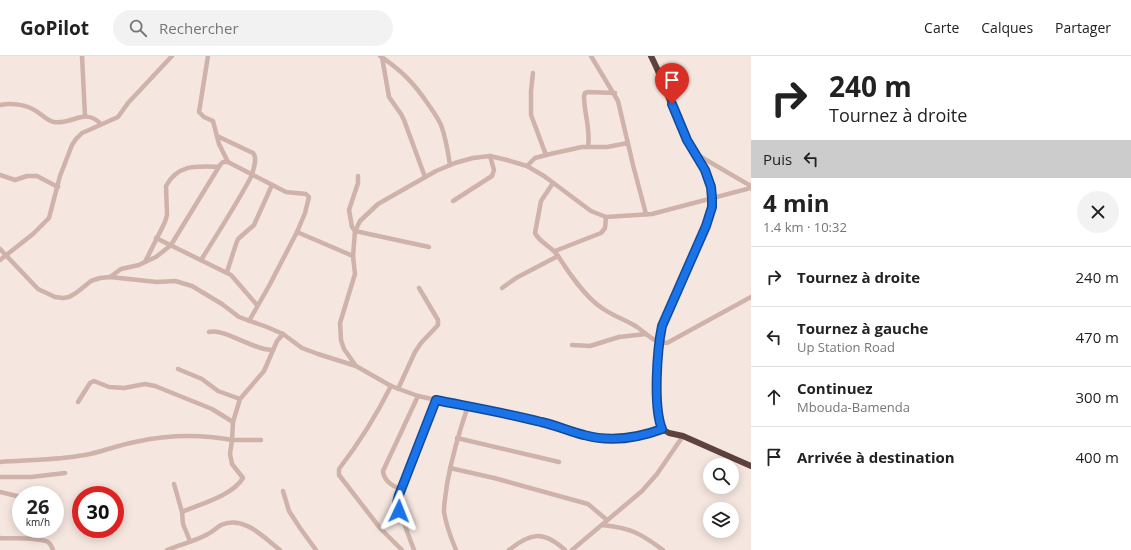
<!DOCTYPE html>
<html lang="fr">
<head>
<meta charset="utf-8">
<style>
  body { margin:0; font-family:"Open Sans",sans-serif; background:#f2f2f2; color:#222; height:100vh; display:flex; flex-direction:column; font-size:15px; white-space:nowrap }
  * { box-sizing:border-box; margin:0 }
  p { font-size:13px; color:#767676 }
  .icon { flex:none; width:22px; height:22px; fill:none; stroke:currentColor; stroke-width:2; stroke-linecap:round; stroke-linejoin:round }
  .map { position:relative; flex:1; overflow:hidden }
  .sheet { display:flex; flex-direction:column; background:#fff; width:380px }
  .sheet>* { flex:none }
  .banner { background:#fff; color:#222; overflow:hidden }
  .tools { position:absolute; left:703px; top:402px; display:grid; gap:8px }
  .tools a { display:grid; place-items:center; width:36px; height:36px; border-radius:50%; background:#fff; box-shadow:0 2px 10px #0003; font-size:20px }
  .speed { position:absolute; left:12px; top:430px; display:flex; gap:8px; font-size:20px; font-weight:700; text-align:center }
  .speed>* { display:grid; place-content:center; width:52px; height:52px; border-radius:50%; background:#fff; box-shadow:0 2px 10px #0003; line-height:1 }
  .speed small { font-size:10px; font-weight:400 }
  .speed .limit { border:6px solid #d22; background:#fff; color:#111 }
  .pin { position:absolute; display:grid; place-items:center; width:34px; height:34px; color:#fff; margin:-41px -17px; border-radius:50% 50% 50% 0; rotate:-45deg; box-shadow:0 0 4px #0007 }
  .pin .icon { rotate:45deg }
  .me { position:absolute; width:44px; margin:-22px; rotate:2deg; stroke-linejoin:round; filter:drop-shadow(0 0 3px #0008) }
  .turn { display:flex; align-items:center; gap:14px; height:84px; padding:0 12px; font-size:18px }
  .turn .icon { width:52px; height:52px; stroke-width:2.5 }
  .turn b { display:block; font-size:28px; line-height:34px }
  .then { display:flex; align-items:center; height:38px; padding:0 12px; background:#0003; gap:8px; font-size:15px }
  .round { display:grid; place-items:center; flex:none; width:42px; height:42px; border-radius:21px; background:#f2f2f2 }
  .headline { display:flex; align-items:center; justify-content:space-between; height:68px; padding:0 12px }
  h1 { font-size:24px; font-weight:700; line-height:30px }
  ul { padding:0; list-style:none }
  li { display:flex; align-items:center; gap:12px; height:60px; padding:0 12px; border-top:1px solid #e0e0e0 }
  li div { flex:1 }
  li b { display:block; font-size:15px }
  li em { font-style:normal }
  header { display:flex; align-items:center; gap:24px; box-sizing:border-box; height:56px; padding:0 20px; background:#fff; border-bottom:1px solid #e0e0e0 }
  header strong { font-size:19px }
  nav { display:flex; gap:22px; margin-inline-start:auto; font-size:14px }
  .search { width:280px; height:36px; background:#f2f2f2; display:flex; align-items:center; gap:10px; box-sizing:border-box; padding:0 14px; border-radius:22px; color:#767676; font-size:15px }
  main { display:flex; flex:1; min-height:0 }
  .map>svg:first-child { display:block }
</style>
</head>
<body>
<header>
<strong>GoPilot</strong>
<div class="search"><svg class="icon" aria-label="search" viewBox="0 0 24 24"><circle cx="10" cy="10" r="6"/><path d="M15 15l6 6"/></svg>Rechercher</div>
<nav><a>Carte</a><a>Calques</a><a>Partager</a></nav>
</header>
<main>
<div class="map">
<svg width="751" height="494" viewBox="0 0 751 494">
  <rect width="100%" height="100%" fill="#f5e6df"/>
  <g fill="none" stroke-linecap="round" stroke-linejoin="round">
    <!-- minor -->
    <g stroke="#cfb2a9" stroke-width="4.5">
      <path d="M82,0L85,60"/>
      <path d="M208,0L199,56L204,61L213,65L219,88L228,106"/>
      <path d="M380,0C402,15 413,26 428,48C433,55 438,62 441,69C446,82 448,96 450,109"/>
      <path d="M591,0L618,45L633,109L646,158"/>
      <path d="M382,1L389,41L401,58L404,64L425,121"/>
      <path d="M533,17L531,35V59L546,99"/>
      <path d="M0,49C11,47 26,48 36,55C42,58 47,65 54,66C73,69 84,51 101,68"/>
      <path d="M588,91C591,73 584,58 584,40L585,37L588,36L615,37"/>
      <path d="M696,98L751,130"/>
      <path d="M527,110L535,102L550,98L582,91H607L628,87"/>
      <path d="M0,119L15,124L27,120H37L58,131"/>
      <path d="M358,120V127L349,154L352,171L355,175L429,191"/>
      <path d="M553,127L541,145L535,177C539,186 552,191 558,200"/>
      <path d="M453,145L492,120L494,114L490,100"/>
      <path d="M297,176L353,200"/>
      <path d="M156,182L231,219L257,249"/>
      <path d="M0,193L38,233L55,241L63,242L69,241L76,237L91,225L100,222L110,221L157,226L175,225L192,230L222,248L239,261L267,271L283,278L302,292L318,298L356,310L391,330L418,340L541,366L585,379L607,383L626,381L645,378L662,373"/>
      <path d="M555,195L601,177L605,172L606,161"/>
      <path d="M0,204L33,178L49,162L60,120L72,89L76,83L82,77L89,74L118,61L128,47L172,0"/>
      <path d="M201,204C218,177 236,149 251,121C253,115 258,102 253,97L217,80"/>
      <path d="M145,206L165,166L167,159L166,130C178,108 197,110 218,111"/>
      <path d="M227,216L236,188L238,183L254,169L272,129"/>
      <path d="M110,221L121,213L139,209L145,206L156,201L171,189L220,109L223,106H228L286,136L306,138L309,141L305,157L297,176L269,230L249,265"/>
      <path d="M502,232L516,222L558,200C569,217 585,241 602,252C613,260 626,264 637,271C647,278 654,287 667,287L751,241"/>
      <path d="M209,276C225,272 252,294 273,294"/>
      <path d="M572,289L590,290L619,281L646,278"/>
      <path d="M356,310L344,293L341,284L340,267L355,218L353,200L355,175L360,165L378,148L436,115L455,107L473,102L490,100L507,104L527,110L544,120L591,155L606,161L652,158L751,132"/>
      <path d="M178,313L202,323L218,335L240,343"/>
      <path d="M391,330C376,360 359,387 339,413V419L380,472L402,494"/>
      <path d="M398,333L415,296L421,287L438,269V264L419,232"/>
      <path d="M78,346L90,327L94,325L109,331L124,332L145,328L155,330L212,353L233,366"/>
      <path d="M457,382L559,406"/>
      <path d="M0,406C28,404 57,404 85,399C102,396 118,389 135,386C167,379 199,378 232,384L233,366L240,343L264,315L277,285L283,278"/>
      <path d="M450,412L494,422L588,448L607,464"/>
      <path d="M0,421H31L65,417"/>
      <path d="M174,428L182,456"/>
      <path d="M401,433C392,430 384,425 383,415L418,340"/>
      <path d="M283,435L289,455L300,472L316,494"/>
      <path d="M0,436L21,441"/>
      <path d="M602,469C631,472 640,477 663,494"/>
      <path d="M0,482C12,483 38,481 48,486C51,488 52,491 53,494"/>
      <path d="M190,485L183,468L182,456C200,448 232,440 243,422L232,408L230,398L232,384H261"/>
      <path d="M167,494C181,488 196,485 208,478C213,476 216,472 221,469C244,459 263,481 280,494"/>
      <path d="M414,494L398,451L397,447L401,433L436,344"/>
      <path d="M456,494C451,482 446,469 444,456C444,446 446,437 447,428C452,401 459,376 468,350"/>
      <path d="M509,494C530,477 543,474 565,494"/>
      <path d="M572,494L642,435L657,418L683,380"/>
    </g>
    <!-- highway -->
    <path stroke="#5d423f" stroke-width="6" d="M651,0C663,23 670,47 680,71C691,94 712,115 712,142C713,161 699,185 691,203C682,225 672,248 663,270C655,301 657,333 659,365L662,373L669,377L683,380L751,410"/>
  </g>
  <g fill="none" stroke-linecap="round" stroke-linejoin="round">
    <!-- route casing -->
    <g stroke="#114b97" stroke-width="10">
      <path id="route" d="M399,455L397,447L399,439L436,344C471,351 506,357 541,366C556,369 570,376 584,379C610,386 638,382 662,373C653,351 657,294 662,270L706,170L712,151V142L711,131L705,114L687,84L672,48"/>
    </g>
    <!-- route -->
    <use href="#route" stroke="#1a73e8" stroke-width="7"/>
  </g>
</svg>
<div class="tools">
<a><svg class="icon" aria-label="search" viewBox="0 0 24 24"><circle cx="10" cy="10" r="6"/><path d="M15 15l6 6"/></svg></a>
<a><svg class="icon" aria-label="layers" viewBox="0 0 24 24"><path d="M12 4l9 5-9 5-9-5zM3 14l9 5 9-5"/></svg></a>
</div>
<div class="speed"><div>26<small>km/h</small></div><div class="limit">30</div></div>
<div class="pin" style="left:672px;top:48px;background:#d93025"><svg class="icon" aria-label="arrive" viewBox="0 0 24 24"><path d="M6 21V4h12l-3 4 3 4H6"/></svg></div>
<svg class="me" style="left:399px;top:455px" viewBox="-20 -20 40 40"><path d="M0-17L14 15 0 8-14 15z" fill="#1a73e8" stroke="#fff" stroke-width="4"/></svg>
</div>
<section class="sheet">
<div class="banner">
<div class="turn"><svg class="icon" aria-label="right" viewBox="0 0 24 24"><path d="M7 20v-9h11M14 6l5 5-5 5"/></svg><div><b>240 m</b>Tournez à droite</div></div>
<div class="then">Puis<svg class="icon" aria-label="left" viewBox="0 0 24 24"><path d="M17 20v-9H6M10 6l-5 5 5 5"/></svg></div>
</div>
<div class="headline"><div><h1>4 min</h1><p>1.4 km · 10:32</p></div><a class="round"><svg class="icon" aria-label="close" viewBox="0 0 24 24"><path d="M6 6l12 12M18 6L6 18"/></svg></a></div>
<ul>
<li><svg class="icon" aria-label="right" viewBox="0 0 24 24"><path d="M7 20v-9h11M14 6l5 5-5 5"/></svg><div><b>Tournez à droite</b></div><em>240 m</em></li>
<li><svg class="icon" aria-label="left" viewBox="0 0 24 24"><path d="M17 20v-9H6M10 6l-5 5 5 5"/></svg><div><b>Tournez à gauche</b><p>Up Station Road</p></div><em>470 m</em></li>
<li><svg class="icon" aria-label="ahead" viewBox="0 0 24 24"><path d="M12 20V5M6 11l6-6 6 6"/></svg><div><b>Continuez</b><p>Mbouda-Bamenda</p></div><em>300 m</em></li>
<li><svg class="icon" aria-label="arrive" viewBox="0 0 24 24"><path d="M6 21V4h12l-3 4 3 4H6"/></svg><div><b>Arrivée à destination</b></div><em>400 m</em></li>
</ul>
</section>
</main>
</body>
</html>
